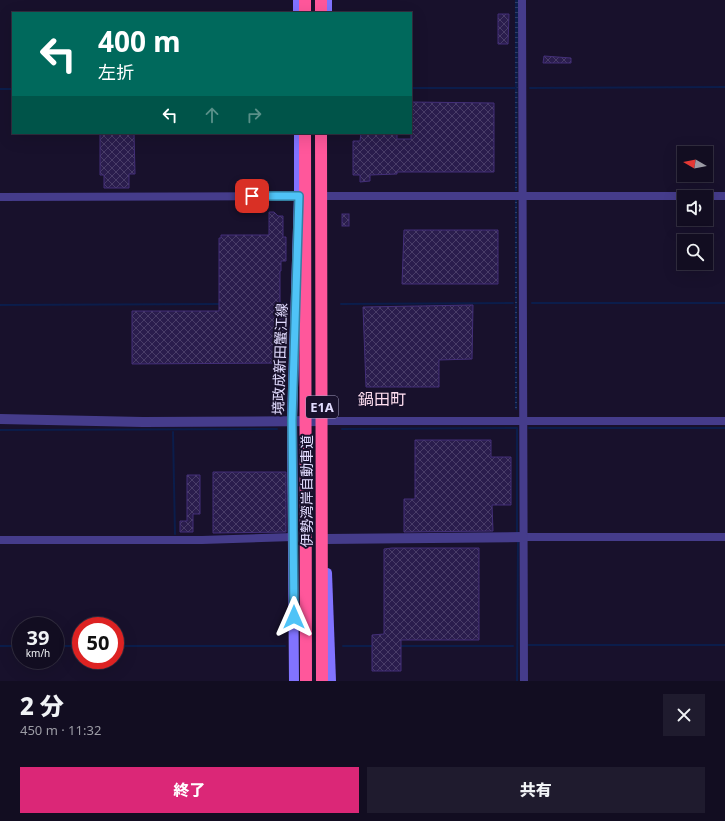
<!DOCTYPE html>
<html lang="ja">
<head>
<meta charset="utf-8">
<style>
  body { margin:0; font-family:"Noto Sans","Noto Sans JP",sans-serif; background:#1f1b2e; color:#f1f3f6; height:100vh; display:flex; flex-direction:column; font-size:15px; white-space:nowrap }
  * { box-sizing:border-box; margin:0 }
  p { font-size:13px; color:#9c9ca5 }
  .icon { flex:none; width:22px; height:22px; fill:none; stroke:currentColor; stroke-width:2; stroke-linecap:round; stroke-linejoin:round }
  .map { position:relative; height:681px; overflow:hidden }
  .details { display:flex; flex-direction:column; background:#120d21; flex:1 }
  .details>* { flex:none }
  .hud { position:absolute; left:12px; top:12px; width:400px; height:122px; border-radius:0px; box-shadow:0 4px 16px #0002,0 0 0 1px #312d3f; background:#00695c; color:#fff; overflow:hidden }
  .needle { width:26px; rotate:279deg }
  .tools { position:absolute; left:677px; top:146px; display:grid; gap:8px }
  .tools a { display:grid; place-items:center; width:36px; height:36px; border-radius:0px; background:#120d21; box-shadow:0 4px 16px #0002,0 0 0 1px #312d3f; font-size:20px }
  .speed { position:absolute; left:12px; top:617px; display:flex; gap:8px; font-size:20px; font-weight:700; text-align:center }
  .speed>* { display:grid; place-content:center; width:52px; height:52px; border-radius:50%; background:#120d21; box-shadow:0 4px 16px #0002,0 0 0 1px #312d3f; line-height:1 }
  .speed small { font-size:10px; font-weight:400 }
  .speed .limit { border:6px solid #d22; background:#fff; color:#111 }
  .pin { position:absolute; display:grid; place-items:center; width:34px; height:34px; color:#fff; margin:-17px; border-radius:8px; box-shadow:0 2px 6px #0006 }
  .me { position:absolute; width:44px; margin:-22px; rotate:0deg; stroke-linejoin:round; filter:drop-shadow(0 0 3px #0008) }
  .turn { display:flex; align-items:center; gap:14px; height:84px; padding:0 20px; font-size:18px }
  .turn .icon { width:52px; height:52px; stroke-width:2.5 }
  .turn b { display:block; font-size:28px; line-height:34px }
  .lanes { display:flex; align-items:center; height:38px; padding:0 20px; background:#0003; justify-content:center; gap:20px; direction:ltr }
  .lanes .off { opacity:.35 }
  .round { display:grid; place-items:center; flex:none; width:42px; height:42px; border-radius:0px; background:#1f1b2e }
  .overview { display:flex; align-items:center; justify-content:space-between; height:68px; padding:0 20px }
  h1 { font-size:24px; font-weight:800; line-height:30px }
  .primary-button { display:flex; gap:8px; margin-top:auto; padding:8px 20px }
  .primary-button a { flex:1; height:46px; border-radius:0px; background:#db2777; color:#fff; font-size:16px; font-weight:800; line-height:46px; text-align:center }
  .primary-button a+a { background:#1f1b2e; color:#f1f3f6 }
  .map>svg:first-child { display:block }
</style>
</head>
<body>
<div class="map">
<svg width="725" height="681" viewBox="0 0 725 681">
  <defs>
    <pattern id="water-rules" width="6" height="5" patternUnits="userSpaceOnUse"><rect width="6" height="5" fill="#0b1d4b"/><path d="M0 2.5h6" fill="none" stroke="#2e3d66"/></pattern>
    <pattern id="building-cross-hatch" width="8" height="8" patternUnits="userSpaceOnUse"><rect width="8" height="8" fill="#2a1d4d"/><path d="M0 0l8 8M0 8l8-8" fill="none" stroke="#493d68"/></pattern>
  </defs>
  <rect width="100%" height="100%" fill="#18112c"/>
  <!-- water -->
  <g fill="url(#water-rules)">
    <path d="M515,0H518L517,191H515Z"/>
    <path d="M515,200H517V410L515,409Z"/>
  </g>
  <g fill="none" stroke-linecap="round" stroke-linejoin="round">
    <!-- stream -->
    <g stroke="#0b1d4b" stroke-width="2">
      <path d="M411,88H516"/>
      <path d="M530,88L725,87"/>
      <path d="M0,89H13"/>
      <path d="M279,303H285"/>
      <path d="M532,303H725"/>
      <path d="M341,304L513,303"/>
      <path d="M0,305L221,304"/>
      <path d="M529,428H725"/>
      <path d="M342,429L517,428V533"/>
      <path d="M0,430L277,429"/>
      <path d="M173,432L175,534"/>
      <path d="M528,645H725"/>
      <path d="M0,646H21"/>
      <path d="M55,646H81"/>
      <path d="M115,646H285"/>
      <path d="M343,646H374"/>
      <path d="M400,646H513"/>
      <path d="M517,681L518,542"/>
    </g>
  </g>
  <!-- building -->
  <g fill="url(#building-cross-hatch)" stroke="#432f79">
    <path d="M498,14H509L508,44H498Z"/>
    <path d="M544,56L571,58V63H543Z"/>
    <path d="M411,102L494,103V172H397V174L370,175V181L360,182V175H353V141H360L361,133H397V139H411Z"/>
    <path d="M100,133H134L135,174H129V188H104V175H100Z"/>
    <path d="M269,212H274L278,216H283V237H286V261H281V271H280V311H284V363L132,364V311H219V238H221V235H269Z"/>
    <rect x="342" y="214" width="7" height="12"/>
    <path d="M404,230H498V284H402Z"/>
    <path d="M473,305L472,359L439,360V387H366L363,307Z"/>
    <path d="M415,440H491V457H511V505H492L493,531L404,532V499H415Z"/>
    <path d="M213,472H286V532L213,533Z"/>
    <path d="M187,475H200V514H193V532H180V521H187Z"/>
    <path d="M392,548H479V640H401V671H372V635L384,634V549Z"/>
  </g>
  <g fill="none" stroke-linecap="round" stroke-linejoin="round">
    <!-- minor -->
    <g stroke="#453c8b" stroke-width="8">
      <path d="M522,0L524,681"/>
      <path d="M324,196H725"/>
      <path d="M0,197L299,196"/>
      <path d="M325,421H725"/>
      <path d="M523,537H725"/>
      <path d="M0,540H202L293,537"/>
    </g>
    <!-- tertiary -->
    <g stroke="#453c8b" stroke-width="10">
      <path d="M0,419L143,422L325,421"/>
      <path d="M326,539L523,537"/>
    </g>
    <!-- secondary -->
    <g stroke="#8173ff" stroke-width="10">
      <path d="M298,0V13"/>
      <path d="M327,13V0"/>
      <path d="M327,573L331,681"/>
      <path d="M294,681L292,420L299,196V133"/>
    </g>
    <!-- motorway -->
    <g stroke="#ff579b" stroke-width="12">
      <path d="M321,0V13"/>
      <path d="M305,13V0"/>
    </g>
    <!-- motorway-bridge -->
    <g stroke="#ff579b" stroke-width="12">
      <path d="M305,133L306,681"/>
      <path d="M321,133L322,681"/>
    </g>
  </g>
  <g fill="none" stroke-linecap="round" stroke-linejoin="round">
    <!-- route casing -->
    <g stroke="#337fa1" stroke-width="10">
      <path id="route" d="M252,196H299L292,420L294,617"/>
    </g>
    <!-- route -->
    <use href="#route" stroke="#4fc3f7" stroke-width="7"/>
  </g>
  <g text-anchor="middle" stroke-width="4" stroke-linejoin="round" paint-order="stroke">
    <!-- shield labels -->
    <rect fill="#18112c" stroke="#a59fc0" stroke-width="1" x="306" y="396" width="32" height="22" rx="3"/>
    <g font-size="13" font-weight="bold" fill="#e2dcff">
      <text x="322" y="412">E1A</text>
    </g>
    <!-- street labels -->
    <g font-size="14" fill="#e2dcff" stroke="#18112c">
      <text transform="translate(280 359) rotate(-88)" y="5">境政成新田蟹江線</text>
      <text transform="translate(307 491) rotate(-90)" y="5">伊勢湾岸自動車道</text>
    </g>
    <!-- quarter labels -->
    <g font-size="16" fill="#ffdef0" stroke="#18112c">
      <text x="382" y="405">鍋田町</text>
    </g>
  </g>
</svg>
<div class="tools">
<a><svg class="needle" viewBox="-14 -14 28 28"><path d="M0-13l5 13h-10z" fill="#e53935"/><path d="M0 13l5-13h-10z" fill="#9c9ca5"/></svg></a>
<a><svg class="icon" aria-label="sound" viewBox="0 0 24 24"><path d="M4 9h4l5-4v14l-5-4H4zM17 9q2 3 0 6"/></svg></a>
<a><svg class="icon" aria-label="search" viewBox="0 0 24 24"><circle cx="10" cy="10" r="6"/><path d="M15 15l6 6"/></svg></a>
</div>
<div class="speed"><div>39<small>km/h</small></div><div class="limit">50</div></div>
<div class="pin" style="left:252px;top:196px;background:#d93025"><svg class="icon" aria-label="arrive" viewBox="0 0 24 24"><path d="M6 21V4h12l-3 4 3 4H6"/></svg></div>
<svg class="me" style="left:294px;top:617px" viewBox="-20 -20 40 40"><path d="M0-17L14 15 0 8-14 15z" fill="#4fc3f7" stroke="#fff" stroke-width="4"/></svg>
<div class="hud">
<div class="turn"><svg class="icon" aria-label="left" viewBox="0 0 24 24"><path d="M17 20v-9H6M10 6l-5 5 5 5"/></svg><div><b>400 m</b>左折</div></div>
<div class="lanes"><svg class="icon" aria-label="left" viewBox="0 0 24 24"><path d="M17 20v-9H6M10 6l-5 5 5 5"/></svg><svg class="icon off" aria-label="ahead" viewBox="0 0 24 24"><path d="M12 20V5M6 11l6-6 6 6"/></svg><svg class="icon off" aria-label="right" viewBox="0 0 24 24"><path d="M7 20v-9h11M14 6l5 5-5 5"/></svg></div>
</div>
</div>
<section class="details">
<div class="overview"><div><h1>2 分</h1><p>450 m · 11:32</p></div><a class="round"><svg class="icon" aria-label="close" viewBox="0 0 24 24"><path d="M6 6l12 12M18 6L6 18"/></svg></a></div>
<div class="primary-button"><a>終了</a><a>共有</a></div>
</section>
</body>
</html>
